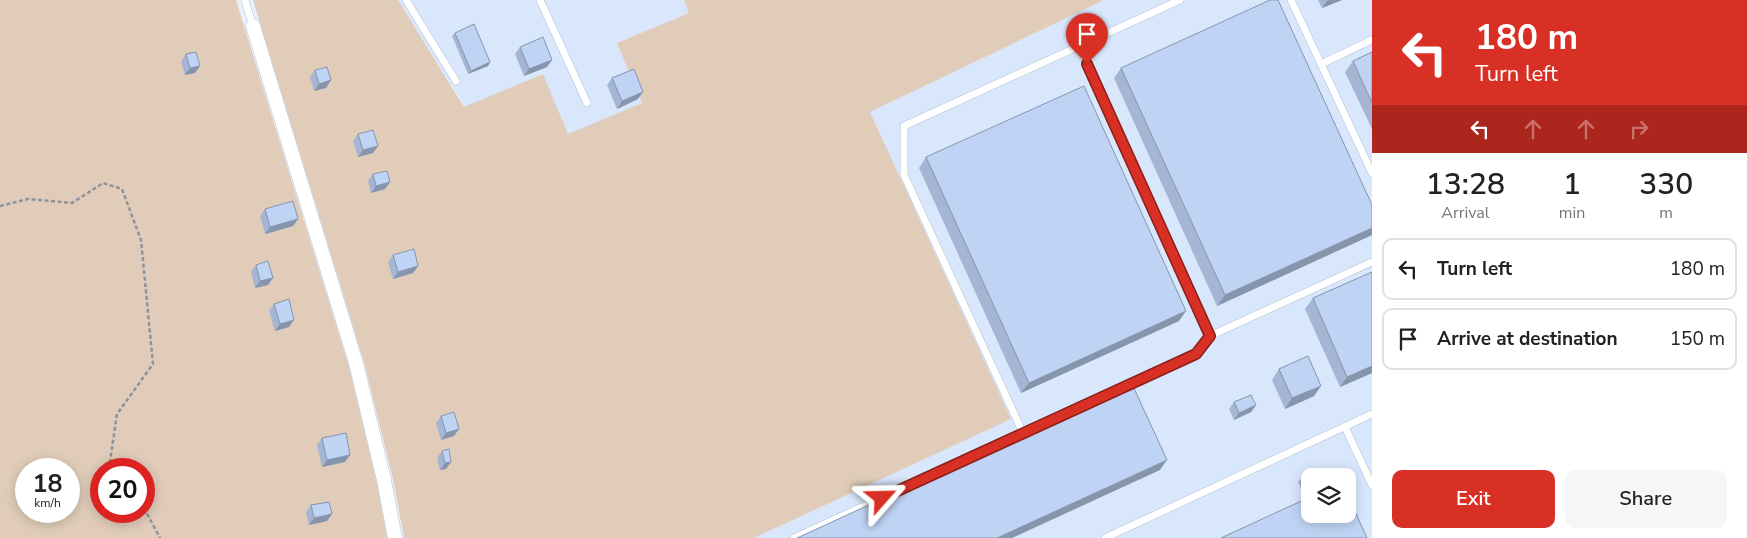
<!DOCTYPE html>
<html lang="en">
<head>
<meta charset="utf-8">
<style>
  body { margin:0; font-family:"Nunito Sans",sans-serif; background:#f6f6f6; color:#222; height:100vh; display:flex; flex-direction:column; font-size:19px; white-space:nowrap }
  * { box-sizing:border-box; margin:0 }
  p { font-size:16px; color:#767676 }
  .icon { flex:none; width:28px; height:28px; fill:none; stroke:currentColor; stroke-width:2; stroke-linecap:round; stroke-linejoin:round }
  .map { position:relative; flex:1; overflow:hidden }
  .drawer { display:flex; flex-direction:column; background:#fff; width:375px }
  .drawer>* { flex:none }
  .top-card { background:#d93025; color:#fff; overflow:hidden }
  .controls { position:absolute; left:1301px; top:468px; display:grid; gap:10px }
  .controls a { display:grid; place-items:center; width:55px; height:55px; border-radius:10px; background:#fff; box-shadow:0 2px 12px #0003; font-size:25px }
  .speed { position:absolute; left:15px; top:458px; display:flex; gap:10px; font-size:25px; font-weight:700; text-align:center }
  .speed>* { display:grid; place-content:center; width:65px; height:65px; border-radius:50%; background:#fff; box-shadow:0 2px 12px #0003; line-height:1 }
  .speed small { font-size:12px; font-weight:400 }
  .speed .limit { border:8px solid #d22; background:#fff; color:#111 }
  .pin { position:absolute; display:grid; place-items:center; width:42px; height:42px; color:#fff; margin:-51px -21px; border-radius:50% 50% 50% 0; rotate:-45deg; box-shadow:0 0 5px #0007 }
  .pin .icon { rotate:45deg }
  .me { position:absolute; width:55px; margin:-28px; rotate:65deg; stroke-linejoin:round; filter:drop-shadow(0 0 4px #0008) }
  .turn { display:flex; align-items:center; gap:18px; height:105px; padding:0 20px; font-size:22px }
  .turn .icon { width:65px; height:65px; stroke-width:2.5 }
  .turn b { display:block; font-size:35px; line-height:42px }
  .lanes { display:flex; align-items:center; height:48px; padding:0 20px; background:#0003; justify-content:center; gap:25px; direction:ltr }
  .lanes .off { opacity:.35 }
  .eta { display:flex; justify-content:space-evenly; align-items:center; height:85px; text-align:center }
  .eta b { font-size:30px; font-weight:600; line-height:35px }
  .action { display:flex; gap:10px; margin-top:auto; padding:10px 20px }
  .action a { flex:1; height:58px; border-radius:10px; background:#d93025; color:#fff; font-size:20px; font-weight:600; line-height:58px; text-align:center }
  .action a+a { background:#f6f6f6; color:#222 }
  ul { padding:0; list-style:none }
  li { display:flex; align-items:center; gap:15px; height:62px; margin:0 10px 8px; padding:0 10px; border:2px solid #e0e0e0; border-radius:10px }
  li div { flex:1 }
  li b { display:block; font-size:19px }
  li em { font-style:normal }
  main { display:flex; flex:1; min-height:0 }
  .map>svg:first-child { display:block }
</style>
</head>
<body>
<main>
<div class="map">
<svg width="1372" height="538" viewBox="0 0 1372 538">
  <rect width="100%" height="100%" fill="#e8f0fc"/>
  <!-- built -->
  <g fill="#d9e7fd" fill-rule="evenodd">
    <path d="M398,0H684L689,13L617,43L642,103L568,135L543,74L465,107Z"/>
    <path d="M1104,0H1372V538H754L1010,419L870,112ZM1310,476H1348V514H1310Z"/>
  </g>
  <!-- green -->
  <g fill="#e0ccb9" fill-rule="evenodd">
    <path d="M0,0H236L349,367L377,484L387,538H0ZM26,469H69V511H26ZM101,469H144V511H101Z"/>
    <path d="M253,0H398L464,107L543,74L568,134L642,103L617,43L689,13L684,0H1104L870,112L1011,419L754,538H404L393,479L364,362Z"/>
  </g>
  <g fill="none" stroke-linecap="round" stroke-linejoin="round">
    <!-- lane casing -->
    <g stroke="#b2bfd3" stroke-width="8">
      <g id="lane">
        <path d="M245,0L251,20"/>
        <path d="M406,0L456,81"/>
        <path d="M540,0L587,103"/>
        <path d="M1180,0L904,126V175L1023,433L1196,354L1210,336L1372,262"/>
        <path d="M1291,0L1321,64"/>
        <path d="M1372,40L1321,64L1372,173"/>
        <path d="M1079,46L1210,336"/>
        <path d="M1345,427L1372,485"/>
        <path d="M794,538L1023,433"/>
        <path d="M1105,538L1372,414"/>
      </g>
    </g>
    <!-- street casing -->
    <g stroke="#b2bfd3" stroke-width="15">
      <path id="street" d="M253,26L356,363L384,480L395,538"/>
    </g>
    <!-- path -->
    <g stroke="#8d939d" stroke-width="2.5" stroke-dasharray="4 2.5" stroke-linecap="butt">
      <path d="M0,206L28,199L72,203L103,183L122,189L141,240L153,364L117,414L110,461L116,469"/>
      <path d="M144,508L160,538"/>
    </g>
    <!-- lane -->
    <use href="#lane" stroke="#fff" stroke-width="7"/>
    <!-- street -->
    <use href="#street" stroke="#fff" stroke-width="14"/>
  </g>
  <!-- wall -->
  <g fill="#a4b6d3">
    <path d="M1318,0H1342L1322,8Z"/>
    <path d="M455,33L490,62L488,66L468,74L452,36Z"/>
    <path d="M520,47L547,67L524,76L515,54Z"/>
    <path d="M1372,52V129L1345,72L1353,61Z"/>
    <path d="M186,54L200,66L195,73L185,75L181,62Z"/>
    <path d="M1121,68L1372,205V235L1217,306L1114,78Z"/>
    <path d="M315,70L331,80L326,88L314,91L310,77Z"/>
    <path d="M612,78L638,99L617,109L607,85Z"/>
    <path d="M358,134L373,153L358,157L353,141Z"/>
    <path d="M926,157L1179,321L1021,393L919,168Z"/>
    <path d="M373,174L390,182L385,189L371,193L368,181Z"/>
    <path d="M265,209L298,219L293,226L265,234L260,216Z"/>
    <path d="M393,255L418,266L413,273L393,279L388,262Z"/>
    <path d="M256,265L268,285L255,288L251,272Z"/>
    <path d="M1372,272V373L1340,387L1305,309L1313,298Z"/>
    <path d="M274,304L289,327L275,331L269,311Z"/>
    <path d="M1279,369L1314,396L1285,409L1272,380Z"/>
    <path d="M1234,402L1256,405L1251,412L1234,420L1229,409Z"/>
    <path d="M441,416L454,436L441,440L436,423Z"/>
    <path d="M322,438L345,462L322,467L317,445Z"/>
    <path d="M442,451L446,469L440,470L437,458Z"/>
    <path d="M1301,479L1310,486L1302,490L1298,482Z"/>
    <path d="M311,505L332,514L327,521L309,525L306,512Z"/>
  </g>
  <!-- shaded-wall -->
  <g fill="#8694ac">
    <path d="M1329,0H1342L1322,8L1327,1Z"/>
    <path d="M552,60L547,67L524,76L529,69Z"/>
    <path d="M490,62L488,66L468,74L471,71Z"/>
    <path d="M200,66L195,73L185,75L190,68Z"/>
    <path d="M331,80L326,88L314,91L319,84Z"/>
    <path d="M643,92L638,99L617,109L622,101Z"/>
    <path d="M378,146L373,153L358,157L363,150Z"/>
    <path d="M390,182L385,189L371,193L376,186Z"/>
    <path d="M298,219L293,226L265,234L270,227Z"/>
    <path d="M1372,228V235L1217,306L1225,295Z"/>
    <path d="M418,266L413,273L393,279L398,272Z"/>
    <path d="M273,278L268,285L255,288L260,281Z"/>
    <path d="M1186,311L1179,321L1021,393L1029,383Z"/>
    <path d="M294,320L289,327L275,331L280,324Z"/>
    <path d="M1372,366V373L1340,387L1347,377Z"/>
    <path d="M1321,386L1314,396L1285,409L1292,398Z"/>
    <path d="M1256,405L1251,412L1234,420L1239,413Z"/>
    <path d="M459,429L454,436L441,440L446,433Z"/>
    <path d="M350,455L345,462L322,467L327,460Z"/>
    <path d="M1167,460L1160,470L1012,538H997Z"/>
    <path d="M451,462L446,469L440,470L445,463Z"/>
    <path d="M1310,484V486L1302,490L1305,486Z"/>
    <path d="M332,514L327,521L309,525L314,518Z"/>
  </g>
  <!-- building -->
  <g fill="#bfd4f5" stroke="#8694ac">
    <path d="M1270,0H1278L1372,205V228L1225,295L1121,68Z"/>
    <path d="M474,24L490,62L471,71L455,33Z"/>
    <path d="M543,37L552,60L529,69L520,47Z"/>
    <path d="M196,52L200,66L190,68L186,54Z"/>
    <path d="M1372,52V103L1353,61Z"/>
    <path d="M327,67L331,80L319,84L315,70Z"/>
    <path d="M634,69L643,92L622,101L612,78Z"/>
    <path d="M1084,86L1186,311L1029,383L926,157Z"/>
    <path d="M373,130L378,146L363,150L358,134Z"/>
    <path d="M387,171L390,182L376,186L373,174Z"/>
    <path d="M293,201L298,219L270,227L265,209Z"/>
    <path d="M414,249L418,266L398,272L393,255Z"/>
    <path d="M268,261L273,278L260,281L256,265Z"/>
    <path d="M1372,272V366L1347,377L1313,298Z"/>
    <path d="M289,299L294,320L280,324L274,304Z"/>
    <path d="M1308,356L1321,386L1292,398L1279,369Z"/>
    <path d="M1132,384L1167,460L997,538H797Z"/>
    <path d="M1251,395L1256,405L1239,413L1234,402Z"/>
    <path d="M454,412L459,429L446,433L441,416Z"/>
    <path d="M346,433L350,455L327,460L322,438Z"/>
    <path d="M449,449L451,462L445,463L442,451Z"/>
    <path d="M1313,473L1314,476H1310V484L1305,486L1301,479Z"/>
    <path d="M1348,496L1367,538H1221L1310,497V514H1348Z"/>
    <path d="M329,502L332,514L314,518L311,505Z"/>
  </g>
  <g fill="none" stroke-linecap="round" stroke-linejoin="round">
    <!-- route casing -->
    <g stroke="#8d1f18" stroke-width="12">
      <path id="route" d="M882,498L1196,354L1210,336L1087,64"/>
    </g>
    <!-- route -->
    <use href="#route" stroke="#d93025" stroke-width="9"/>
  </g>
</svg>
<div class="controls">
<a><svg class="icon" aria-label="layers" viewBox="0 0 24 24"><path d="M12 4l9 5-9 5-9-5zM3 14l9 5 9-5"/></svg></a>
</div>
<div class="speed"><div>18<small>km/h</small></div><div class="limit">20</div></div>
<div class="pin" style="left:1087px;top:64px;background:#d93025"><svg class="icon" aria-label="arrive" viewBox="0 0 24 24"><path d="M6 21V4h12l-3 4 3 4H6"/></svg></div>
<svg class="me" style="left:882px;top:498px" viewBox="-20 -20 40 40"><path d="M0-17L14 15 0 8-14 15z" fill="#d93025" stroke="#fff" stroke-width="4"/></svg>
</div>
<section class="drawer">
<div class="top-card">
<div class="turn"><svg class="icon" aria-label="left" viewBox="0 0 24 24"><path d="M17 20v-9H6M10 6l-5 5 5 5"/></svg><div><b>180 m</b>Turn left</div></div>
<div class="lanes"><svg class="icon" aria-label="left" viewBox="0 0 24 24"><path d="M17 20v-9H6M10 6l-5 5 5 5"/></svg><svg class="icon off" aria-label="ahead" viewBox="0 0 24 24"><path d="M12 20V5M6 11l6-6 6 6"/></svg><svg class="icon off" aria-label="ahead" viewBox="0 0 24 24"><path d="M12 20V5M6 11l6-6 6 6"/></svg><svg class="icon off" aria-label="right" viewBox="0 0 24 24"><path d="M7 20v-9h11M14 6l5 5-5 5"/></svg></div>
</div>
<div class="eta">
<div><b>13:28</b><p>Arrival</p></div>
<div><b>1</b><p>min</p></div>
<div><b>330</b><p>m</p></div>
</div>
<ul>
<li><svg class="icon" aria-label="left" viewBox="0 0 24 24"><path d="M17 20v-9H6M10 6l-5 5 5 5"/></svg><div><b>Turn left</b></div><em>180 m</em></li>
<li><svg class="icon" aria-label="arrive" viewBox="0 0 24 24"><path d="M6 21V4h12l-3 4 3 4H6"/></svg><div><b>Arrive at destination</b></div><em>150 m</em></li>
</ul>
<div class="action"><a>Exit</a><a>Share</a></div>
</section>
</main>
</body>
</html>
